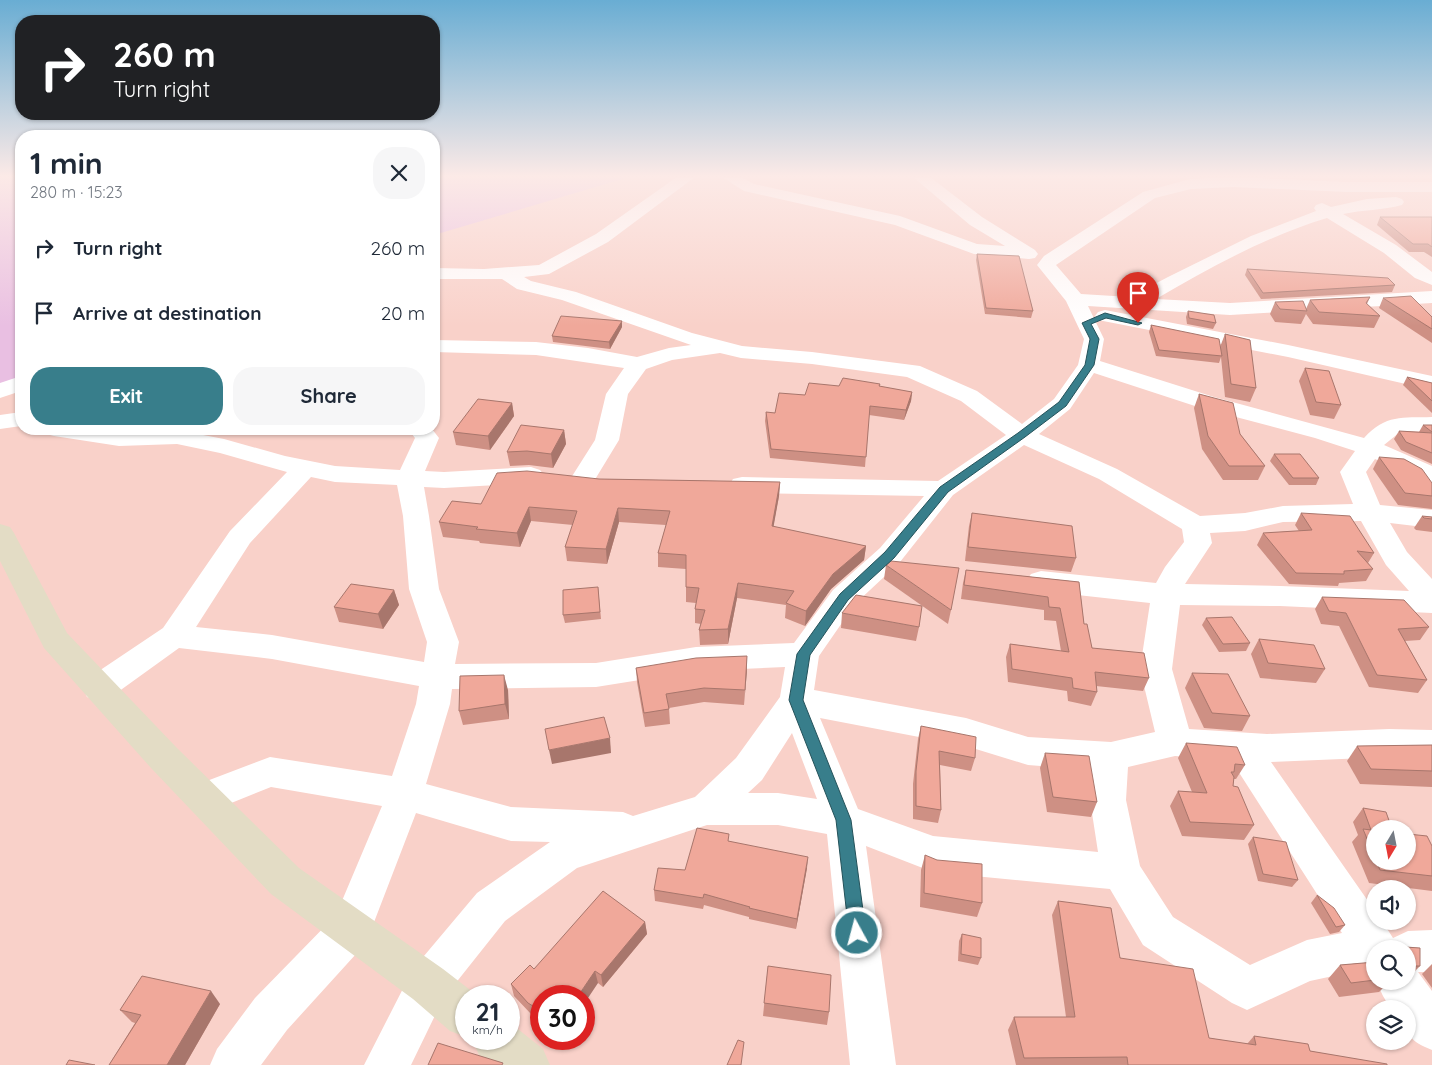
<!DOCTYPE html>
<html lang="en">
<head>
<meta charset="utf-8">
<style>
  body { margin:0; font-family:Quicksand,sans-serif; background:#f6f6f7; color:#1f2937; height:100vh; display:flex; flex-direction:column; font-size:19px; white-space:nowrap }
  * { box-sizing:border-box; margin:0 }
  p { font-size:16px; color:#747a83 }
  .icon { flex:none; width:28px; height:28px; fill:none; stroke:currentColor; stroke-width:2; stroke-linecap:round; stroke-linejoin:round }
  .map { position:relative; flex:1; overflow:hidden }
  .panel { position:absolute; left:15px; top:130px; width:425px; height:305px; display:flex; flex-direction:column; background:#fff; border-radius:20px; box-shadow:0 1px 4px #0004 }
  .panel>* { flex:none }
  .hud { position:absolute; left:15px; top:15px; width:425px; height:105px; border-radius:20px; box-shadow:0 1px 4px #0004; background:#202124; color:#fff; overflow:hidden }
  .needle { width:32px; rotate:190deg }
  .buttons { position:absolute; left:1366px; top:820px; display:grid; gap:10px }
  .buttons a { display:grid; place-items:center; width:50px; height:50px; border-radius:50%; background:#fff; box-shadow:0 1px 4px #0004; font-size:25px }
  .speed { position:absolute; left:455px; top:985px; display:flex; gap:10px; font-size:25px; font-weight:700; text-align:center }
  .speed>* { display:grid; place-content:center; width:65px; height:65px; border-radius:50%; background:#fff; box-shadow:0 1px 4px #0004; line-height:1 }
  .speed small { font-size:12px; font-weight:400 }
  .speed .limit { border:8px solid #d22; background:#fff; color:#111 }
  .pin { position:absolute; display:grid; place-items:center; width:42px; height:42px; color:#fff; margin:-51px -21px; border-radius:50% 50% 50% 0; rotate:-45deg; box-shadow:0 0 5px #0007 }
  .pin .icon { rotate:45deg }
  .me { position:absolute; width:55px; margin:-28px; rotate:353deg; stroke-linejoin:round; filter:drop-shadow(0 0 4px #0008) }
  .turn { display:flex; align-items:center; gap:18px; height:105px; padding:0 15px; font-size:22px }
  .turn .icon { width:65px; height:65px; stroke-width:2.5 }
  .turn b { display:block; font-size:35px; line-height:42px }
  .round { display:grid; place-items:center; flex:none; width:52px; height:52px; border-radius:20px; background:#f6f6f7 }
  .headline { display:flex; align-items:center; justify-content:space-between; height:85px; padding:0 15px }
  h1 { font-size:30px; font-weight:700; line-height:38px }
  .cta { display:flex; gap:10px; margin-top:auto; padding:10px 15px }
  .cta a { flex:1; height:58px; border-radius:20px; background:#387e8b; color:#fff; font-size:20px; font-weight:700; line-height:58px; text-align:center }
  .cta a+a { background:#f6f6f7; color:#1f2937 }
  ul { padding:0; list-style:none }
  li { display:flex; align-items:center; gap:15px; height:65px; padding:0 15px }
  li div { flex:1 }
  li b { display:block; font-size:19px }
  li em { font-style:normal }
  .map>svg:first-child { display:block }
</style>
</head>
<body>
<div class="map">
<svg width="1432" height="1065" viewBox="0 0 1432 1065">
  <rect width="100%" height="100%" fill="#f9d1c9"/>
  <!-- green -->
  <g fill="#e9bfe2">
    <path d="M0,177H21V383L0,393Z"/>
    <path d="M434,177H629L434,235Z"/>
  </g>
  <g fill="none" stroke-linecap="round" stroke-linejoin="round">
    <!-- street -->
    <g fill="#fff" fill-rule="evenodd">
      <path d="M677,177H695L608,242L549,274L524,277L531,281L576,292L692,333L742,346L812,352L920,366L977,391L1022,424L1054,399L1078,365L1084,339L1066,301L1037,265L1044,256L1143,192L1190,179L1233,177L1347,182H1432V192H1347L1233,187L1191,189L1155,198L1056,265L1081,294L1130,297L1168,277L1251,236L1316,211L1314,208L1316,205L1322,203L1331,207L1367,199L1396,197L1402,199L1404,202L1402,205C1383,210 1362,210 1343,214L1396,245L1432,272V285L1415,278L1384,253L1327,218C1267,236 1209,268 1156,299L1230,303L1432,291V303L1230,315L1088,306L1104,339L1100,361L1214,397L1364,438C1386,414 1402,418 1432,417V431L1400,432L1384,445L1432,466V487L1423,484L1410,474L1375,459L1366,472L1380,505L1432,510V528L1390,523L1407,552L1432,579V613L1280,606L1180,605L1172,669L1189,729L1267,734L1389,729L1432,730V758L1389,757L1271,762L1375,911V921H1382L1393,938L1408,931L1432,930V972H1418L1432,991V1050C1406,1040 1408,1035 1408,1009H1391L1383,996L1376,981H1408V949H1375V973L1333,976L1310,981L1247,1010L1232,1003L1143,945L1110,889L933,872L866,846L896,1065H850L827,834L778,825H707L577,868L505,921L443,999L411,1065H364L413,969L477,893L550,842L511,841L416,813L366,943L287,1030L261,1065H210L217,1049L255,998L336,915L382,806L271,787L204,814L191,809L186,798L191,787L270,757L392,776L416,704L419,686L272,659L179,648L111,697L99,701L87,697L83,688L87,679L163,628L230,531L287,472L220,453L177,444L119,446L54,436L46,434L42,429H95L119,432L177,430L224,439L285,456L335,466L400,470L415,438L408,429H432L439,438L425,471L444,472L531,467L540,470L544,475L540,480L531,483L444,488L424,487L429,516L439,589L459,642L455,664L596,663L696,647L794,643L833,590L880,548L924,496L742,493L733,491L729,485L733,479L742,477L938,481L1006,435L961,401L907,377L812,364L741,358L720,353L672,360L646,369L628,394L619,440L591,486L582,489L573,486L569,481L595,440L606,394L624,368L536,355L434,352V340L536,342L588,348L637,357L669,348L691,345L562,300L517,289L502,279H434V268L484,269L539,265L596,234ZM1094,373L1198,407L1315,438L1355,451L1340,472L1353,504L1283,506L1245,513L1200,516L1117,469L1039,434L1070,409ZM1024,445L1099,479L1182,529L1184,542L1165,567L1156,583L1041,571L1031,574L1026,581L1031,588L1041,591L1150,603L1140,669L1155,732L1111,742L1028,737L966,718L814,690L819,656L855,604L900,562L953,495ZM311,477L335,482L397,485L403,516L409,589L427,642L424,662L272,635L196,627L250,543ZM1361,521L1386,565L1409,591L1280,586L1185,584L1212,543L1210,533L1245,531L1283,522ZM785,667L780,697L736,758L695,797L633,816L623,812L511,807L426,784L450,704L452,689L596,687L696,671ZM820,718L966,746L1028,765L1092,770L1090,800L1098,852L933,836L858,809ZM792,733L817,799L778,793H748L762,780ZM1175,756L1231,760L1342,933L1307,940L1250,965L1173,917L1140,866L1126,800L1128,767Z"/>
      <path d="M722,177H741L754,184L900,216L977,244L1005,246L970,225L913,177H930L982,217L1035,250L1038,254L1035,258L1029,259L974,254L895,225L744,191Z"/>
      <path d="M1105,310L1288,345L1432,376V390L1288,357L1098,320L1095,316L1098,312Z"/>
      <path d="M21,376V391L0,398V383Z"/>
      <path d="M21,412V426L0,429V415Z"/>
    </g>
    <!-- secondary -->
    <g fill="#e3dcc5" fill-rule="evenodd">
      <path d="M0,524L10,527L14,533L67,633L177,748L299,868L443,969L478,996H466V1037L450,1031L413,999L271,894L151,768L44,648L0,561Z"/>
      <path d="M509,1022L543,1049L550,1065H491L479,1055L472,1039H509Z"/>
    </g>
  </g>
  <!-- wall -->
  <g fill="#ce9084">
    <path d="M1380,217H1432V257L1424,252H1409L1377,225Z"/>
    <path d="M977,254L1033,311L1031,318L985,314L976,260Z"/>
    <path d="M1247,269L1395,285L1392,292L1261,299L1245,275Z"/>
    <path d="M1370,297L1367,304L1380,316L1374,328L1313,324L1306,314L1301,324L1275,322L1270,314L1275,302L1306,309L1310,300Z"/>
    <path d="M1383,298L1432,317V343L1379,308Z"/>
    <path d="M1188,311L1216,323L1213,329L1187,324L1186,317Z"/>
    <path d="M1151,325L1220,347L1225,334L1256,388L1250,402L1225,397L1221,357L1219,363L1156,356L1149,332Z"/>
    <path d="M622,327L610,349L553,342L552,336Z"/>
    <path d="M1305,368L1341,405L1334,419L1310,415L1299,381Z"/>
    <path d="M1407,377L1432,383V413L1403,385Z"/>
    <path d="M880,384L879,387L912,392L911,401L904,420L869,415L865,467L770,458L765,421L766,412L775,413L805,395L839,386Z"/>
    <path d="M1199,394L1240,434L1265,466L1258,480H1223L1202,449L1194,408Z"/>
    <path d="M512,403L514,416L490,450L456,445L453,432Z"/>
    <path d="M1423,425H1432V464L1401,450L1394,439L1399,431L1419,432Z"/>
    <path d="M564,430L566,444L553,468L529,465L510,466L507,452Z"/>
    <path d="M1274,454L1319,478L1316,485H1289L1270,461Z"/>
    <path d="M1379,457L1432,483V509L1398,505L1373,469Z"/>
    <path d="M599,479L780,482L779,496L773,527L866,546L864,560L831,589L805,626L785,618L786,605L737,598L728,644L700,645L699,630L701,624L695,623V609L696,603L686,602V569L658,567V553L666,525L619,522L607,564L567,561L565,547L573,525L531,521L520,547L480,543L479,541L443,537L439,522L481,504Z"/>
    <path d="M972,513L1076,558L1071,572L965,561L969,526Z"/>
    <path d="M1301,513L1374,553L1368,563L1373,569L1366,581L1339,583L1338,586L1289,584L1257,545L1263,533L1299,531L1295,525Z"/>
    <path d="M1422,516L1432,517V532L1416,530L1414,528Z"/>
    <path d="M886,565L951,610L948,624L884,579Z"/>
    <path d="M966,570L1079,582L1084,624L1092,648L1149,678L1143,691L1096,686L1097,692L1091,706L1068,701L1067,691L1008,682L1006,657L1010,644L1061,651L1056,621L1044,620V610L961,599L963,583Z"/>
    <path d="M598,587L601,619L565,623L563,615Z"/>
    <path d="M394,590L399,605L383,629L339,622L334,607Z"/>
    <path d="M1322,597L1429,627L1420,640L1405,641L1427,680L1418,693L1369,687L1339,626L1321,624L1315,609Z"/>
    <path d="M842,613L919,627L916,641L841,628Z"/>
    <path d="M1206,618L1250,643L1246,651L1219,652L1202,625Z"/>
    <path d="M1259,639L1325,669L1316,683L1260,678L1251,654Z"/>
    <path d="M747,656L744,705L704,702L669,708L670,724L645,727L637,682L636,668Z"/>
    <path d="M1192,673L1250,716L1242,731L1204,728L1185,688Z"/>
    <path d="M508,690L509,719L463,725L459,711Z"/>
    <path d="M921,726L975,758L971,771L940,765L941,810L938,823L913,819V784L918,739Z"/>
    <path d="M1186,743L1245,765L1236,779H1234L1233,786L1254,825L1244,840L1182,836L1170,806L1178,791L1192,792L1178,758Z"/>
    <path d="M1432,745V787L1360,784L1347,761L1357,746Z"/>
    <path d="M1045,753L1097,802L1091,817L1047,812L1040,768Z"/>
    <path d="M1363,808L1375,829V861H1408L1432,846V891L1369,883L1352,842L1358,835L1353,822Z"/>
    <path d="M1253,837L1298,880L1292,887L1258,881L1248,844Z"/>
    <path d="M729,841L807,868L796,929L749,919V917L704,905L703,909L655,901L654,890L685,870Z"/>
    <path d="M925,855L982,903L977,917L920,907L921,870Z"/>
    <path d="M1317,895L1345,925L1339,932L1330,934L1311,903Z"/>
    <path d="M1058,901L1209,1038L1247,1044L1254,1036L1310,1051L1387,1065H1016L1008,1030L1014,1017H1066L1052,915Z"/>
    <path d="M645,922L647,934L603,987L598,983L541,996V1021L531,1014L514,996L511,984L534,969Z"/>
    <path d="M962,934L981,958L978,965L958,961L959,941Z"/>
    <path d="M1390,946L1420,948V966L1408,978V949H1387Z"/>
    <path d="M1375,962V981H1390L1379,992L1339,997L1328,979L1340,965Z"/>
    <path d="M1432,964V988L1422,974Z"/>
    <path d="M768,966L829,1012L827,1025L763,1016Z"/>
    <path d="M220,1004L185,1065H109L135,1023L132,1022L120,1010Z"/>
  </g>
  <!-- shaded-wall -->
  <g fill="#a8766c">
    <path d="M622,321V327L610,349L609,342Z"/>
    <path d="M912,392L911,401L904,420L906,410Z"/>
    <path d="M512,403L514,416L490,450L488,436Z"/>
    <path d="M564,430L566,444L553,468L551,454Z"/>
    <path d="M780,482L779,496L771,541L772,526Z"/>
    <path d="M529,507L531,521L520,547L517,533Z"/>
    <path d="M618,508L619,522L607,564L606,549Z"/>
    <path d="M866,546L864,560L831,589L805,626L806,611L833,574Z"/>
    <path d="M738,583L737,598L728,644V629Z"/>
    <path d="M394,590L399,605L383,629L378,614Z"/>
    <path d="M747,656V671L744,705L745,690Z"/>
    <path d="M504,675L508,690L509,719L505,704Z"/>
    <path d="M610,738L611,753L552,764L549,750Z"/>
    <path d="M808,857L807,868L796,929L797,919Z"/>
    <path d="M645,922L647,934L603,987L601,975Z"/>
    <path d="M595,971L598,983L584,1004V996H578Z"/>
    <path d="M211,991L220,1004L185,1065H167Z"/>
  </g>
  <!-- building -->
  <g fill="#f0a89a" stroke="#a8766c">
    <path d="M1380,217H1432V247L1428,244H1413Z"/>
    <path d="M977,254L1019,256L1033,311L986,308Z"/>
    <path d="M1247,269L1388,278L1395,285L1263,293Z"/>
    <path d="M1411,296L1432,317V329L1383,298Z"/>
    <path d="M1370,297L1366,303L1380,316L1319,312L1310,300Z"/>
    <path d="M1303,301L1307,311L1280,309L1275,302Z"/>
    <path d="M1188,311L1214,315L1216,323L1189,318Z"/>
    <path d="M561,316L622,321L609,342L552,336Z"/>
    <path d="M1151,325L1219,339L1222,356L1159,350Z"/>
    <path d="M1225,334L1250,340L1256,388L1231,384Z"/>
    <path d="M1305,368L1329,371L1341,405L1316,402Z"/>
    <path d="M1407,377L1432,383V401Z"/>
    <path d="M843,378L880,384L879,386L912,392L906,410L870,406L866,457L771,449L766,412L775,413L779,393L805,395L809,383L839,386Z"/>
    <path d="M1199,394L1233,403L1240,434L1265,466H1229L1208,436Z"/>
    <path d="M478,399L512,403L488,436L453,432Z"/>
    <path d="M521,425L564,430L551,454L527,451L507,452Z"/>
    <path d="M1423,425H1432V432Z"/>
    <path d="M1399,431L1432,433V453L1406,442Z"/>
    <path d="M1274,454H1300L1319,478H1293Z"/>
    <path d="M1379,457L1404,459L1422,469L1432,483V496L1405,493Z"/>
    <path d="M527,471L599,479L780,482L772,526L866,546L833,574L806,611L786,603L794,591L738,583L728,629L699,630L705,610L695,609L699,588L686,587V555L658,553L670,511L618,508L606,549L565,547L577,511L529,507L517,533L476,529L478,527L439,522L452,501L481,504L497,473Z"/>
    <path d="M972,513L1072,526L1076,558L968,547Z"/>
    <path d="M1301,513L1350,516L1374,553L1357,551L1373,569L1344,571V574L1296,573L1263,533L1312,530Z"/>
    <path d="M1422,516L1432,517V519L1424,518Z"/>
    <path d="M891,561L959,568L951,610L886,565Z"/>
    <path d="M966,570L1079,582L1084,624H1087L1092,648L1144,653L1149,678L1095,672L1097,692L1073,688L1072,678L1012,669L1010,644L1069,652L1060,608L1049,607L1048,597L964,585Z"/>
    <path d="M351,584L394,590L378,614L334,607Z"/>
    <path d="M598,587L600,612L563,615V590Z"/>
    <path d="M856,595L922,606L919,627L842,613Z"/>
    <path d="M1322,597L1404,600L1429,627L1398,629L1427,680L1377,675L1346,613L1329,611Z"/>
    <path d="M1232,617L1250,643L1223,644L1206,618Z"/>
    <path d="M1259,639L1314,645L1325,669L1268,663Z"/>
    <path d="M747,656L745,690L704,688L666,694L669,709L644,713L636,668L696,658Z"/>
    <path d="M1192,673L1228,674L1250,716L1212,713Z"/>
    <path d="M504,675L505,704L459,711L460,676Z"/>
    <path d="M604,717L610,738L549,750L545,729Z"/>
    <path d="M921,726L976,737L975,758L939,751L941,810L916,806V771Z"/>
    <path d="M1186,743L1237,747L1245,765L1235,764L1234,772H1231L1234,777L1233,786L1238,787L1254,825L1190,822L1178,791L1207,793Z"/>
    <path d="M1432,745V771L1371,769L1357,746Z"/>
    <path d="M1045,753L1089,756L1097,802L1053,797Z"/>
    <path d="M1363,808L1386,812L1392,829H1375V858L1363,829L1371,830Z"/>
    <path d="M697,828L729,834L728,841L808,857L797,919L749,908L750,907L704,894L703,898L654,890L658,868L685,870Z"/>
    <path d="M1408,834L1427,836L1432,846V876L1380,870L1376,861H1408Z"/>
    <path d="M1253,837L1286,842L1298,880L1263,874Z"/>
    <path d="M925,855L937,860L982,864V903L924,893Z"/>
    <path d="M603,891L645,922L601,975L595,971L578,996H541V1011L528,1003L511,984L530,965L534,969Z"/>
    <path d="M1317,895L1334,908L1345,925L1336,927Z"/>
    <path d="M1058,901L1111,908L1120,958L1193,969L1209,1038L1256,1045L1254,1036L1308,1044L1310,1051L1387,1064V1065H1128L1127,1057L1024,1058L1014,1017H1075Z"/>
    <path d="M962,934L981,938V958L961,954Z"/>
    <path d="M1390,946L1420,948V966H1408V949H1390Z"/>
    <path d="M1375,962V980L1351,983L1340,965Z"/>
    <path d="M768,966L831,975L829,1012L764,1003Z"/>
    <path d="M142,976L211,991L167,1065H109L141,1015L120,1010Z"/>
    <path d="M738,1040L744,1042L741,1065H727Z"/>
    <path d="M438,1043L503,1063L502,1065H428Z"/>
    <path d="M69,1060L95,1065H66Z"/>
  </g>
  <!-- sky -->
  <linearGradient id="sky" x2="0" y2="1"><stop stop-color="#69add3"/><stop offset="0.54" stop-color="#fceae7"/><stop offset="1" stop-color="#fceae7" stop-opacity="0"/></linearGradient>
  <rect width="1432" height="326" fill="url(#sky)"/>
  <!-- route -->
  <path fill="#387e8b" stroke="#24525a" d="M1105,313L1142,323L1138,325L1106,318L1091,324L1099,339L1094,365L1066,406L1025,437L948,492L894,558L848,600L810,655L803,700L851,820L866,933L863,939L857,941L851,939L849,933L836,820L789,700L797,654L840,594L885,552L940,487L1018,433L1059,402L1085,365L1090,339L1082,323Z"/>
</svg>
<div class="buttons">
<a><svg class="needle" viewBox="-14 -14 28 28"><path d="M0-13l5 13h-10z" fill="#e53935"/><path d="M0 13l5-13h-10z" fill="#747a83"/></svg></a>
<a><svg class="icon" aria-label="sound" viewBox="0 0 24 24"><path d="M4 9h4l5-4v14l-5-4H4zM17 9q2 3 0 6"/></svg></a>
<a><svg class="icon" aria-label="search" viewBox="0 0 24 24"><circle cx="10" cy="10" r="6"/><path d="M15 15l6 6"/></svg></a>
<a><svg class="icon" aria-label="layers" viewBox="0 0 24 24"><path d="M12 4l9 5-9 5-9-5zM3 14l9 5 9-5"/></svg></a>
</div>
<div class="speed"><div>21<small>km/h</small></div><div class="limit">30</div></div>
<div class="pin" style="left:1138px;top:323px;background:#d93025"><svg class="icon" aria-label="arrive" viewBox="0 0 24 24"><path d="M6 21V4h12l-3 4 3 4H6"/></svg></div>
<svg class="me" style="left:857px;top:933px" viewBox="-20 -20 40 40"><circle r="17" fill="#387e8b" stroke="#fff" stroke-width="3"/><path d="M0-11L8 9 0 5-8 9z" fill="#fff"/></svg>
<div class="hud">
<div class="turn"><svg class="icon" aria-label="right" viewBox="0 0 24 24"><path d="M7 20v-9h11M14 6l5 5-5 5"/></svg><div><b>260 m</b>Turn right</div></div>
</div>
<section class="panel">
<div class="headline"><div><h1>1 min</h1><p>280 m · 15:23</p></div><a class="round"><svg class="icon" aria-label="close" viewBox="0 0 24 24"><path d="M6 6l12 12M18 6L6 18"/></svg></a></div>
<ul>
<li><svg class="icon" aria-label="right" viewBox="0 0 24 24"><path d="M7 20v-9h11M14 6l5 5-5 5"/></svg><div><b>Turn right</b></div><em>260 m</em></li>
<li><svg class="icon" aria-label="arrive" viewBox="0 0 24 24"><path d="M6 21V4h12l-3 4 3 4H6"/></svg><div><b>Arrive at destination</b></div><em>20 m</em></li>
</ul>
<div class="cta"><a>Exit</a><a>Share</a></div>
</section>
</div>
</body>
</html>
